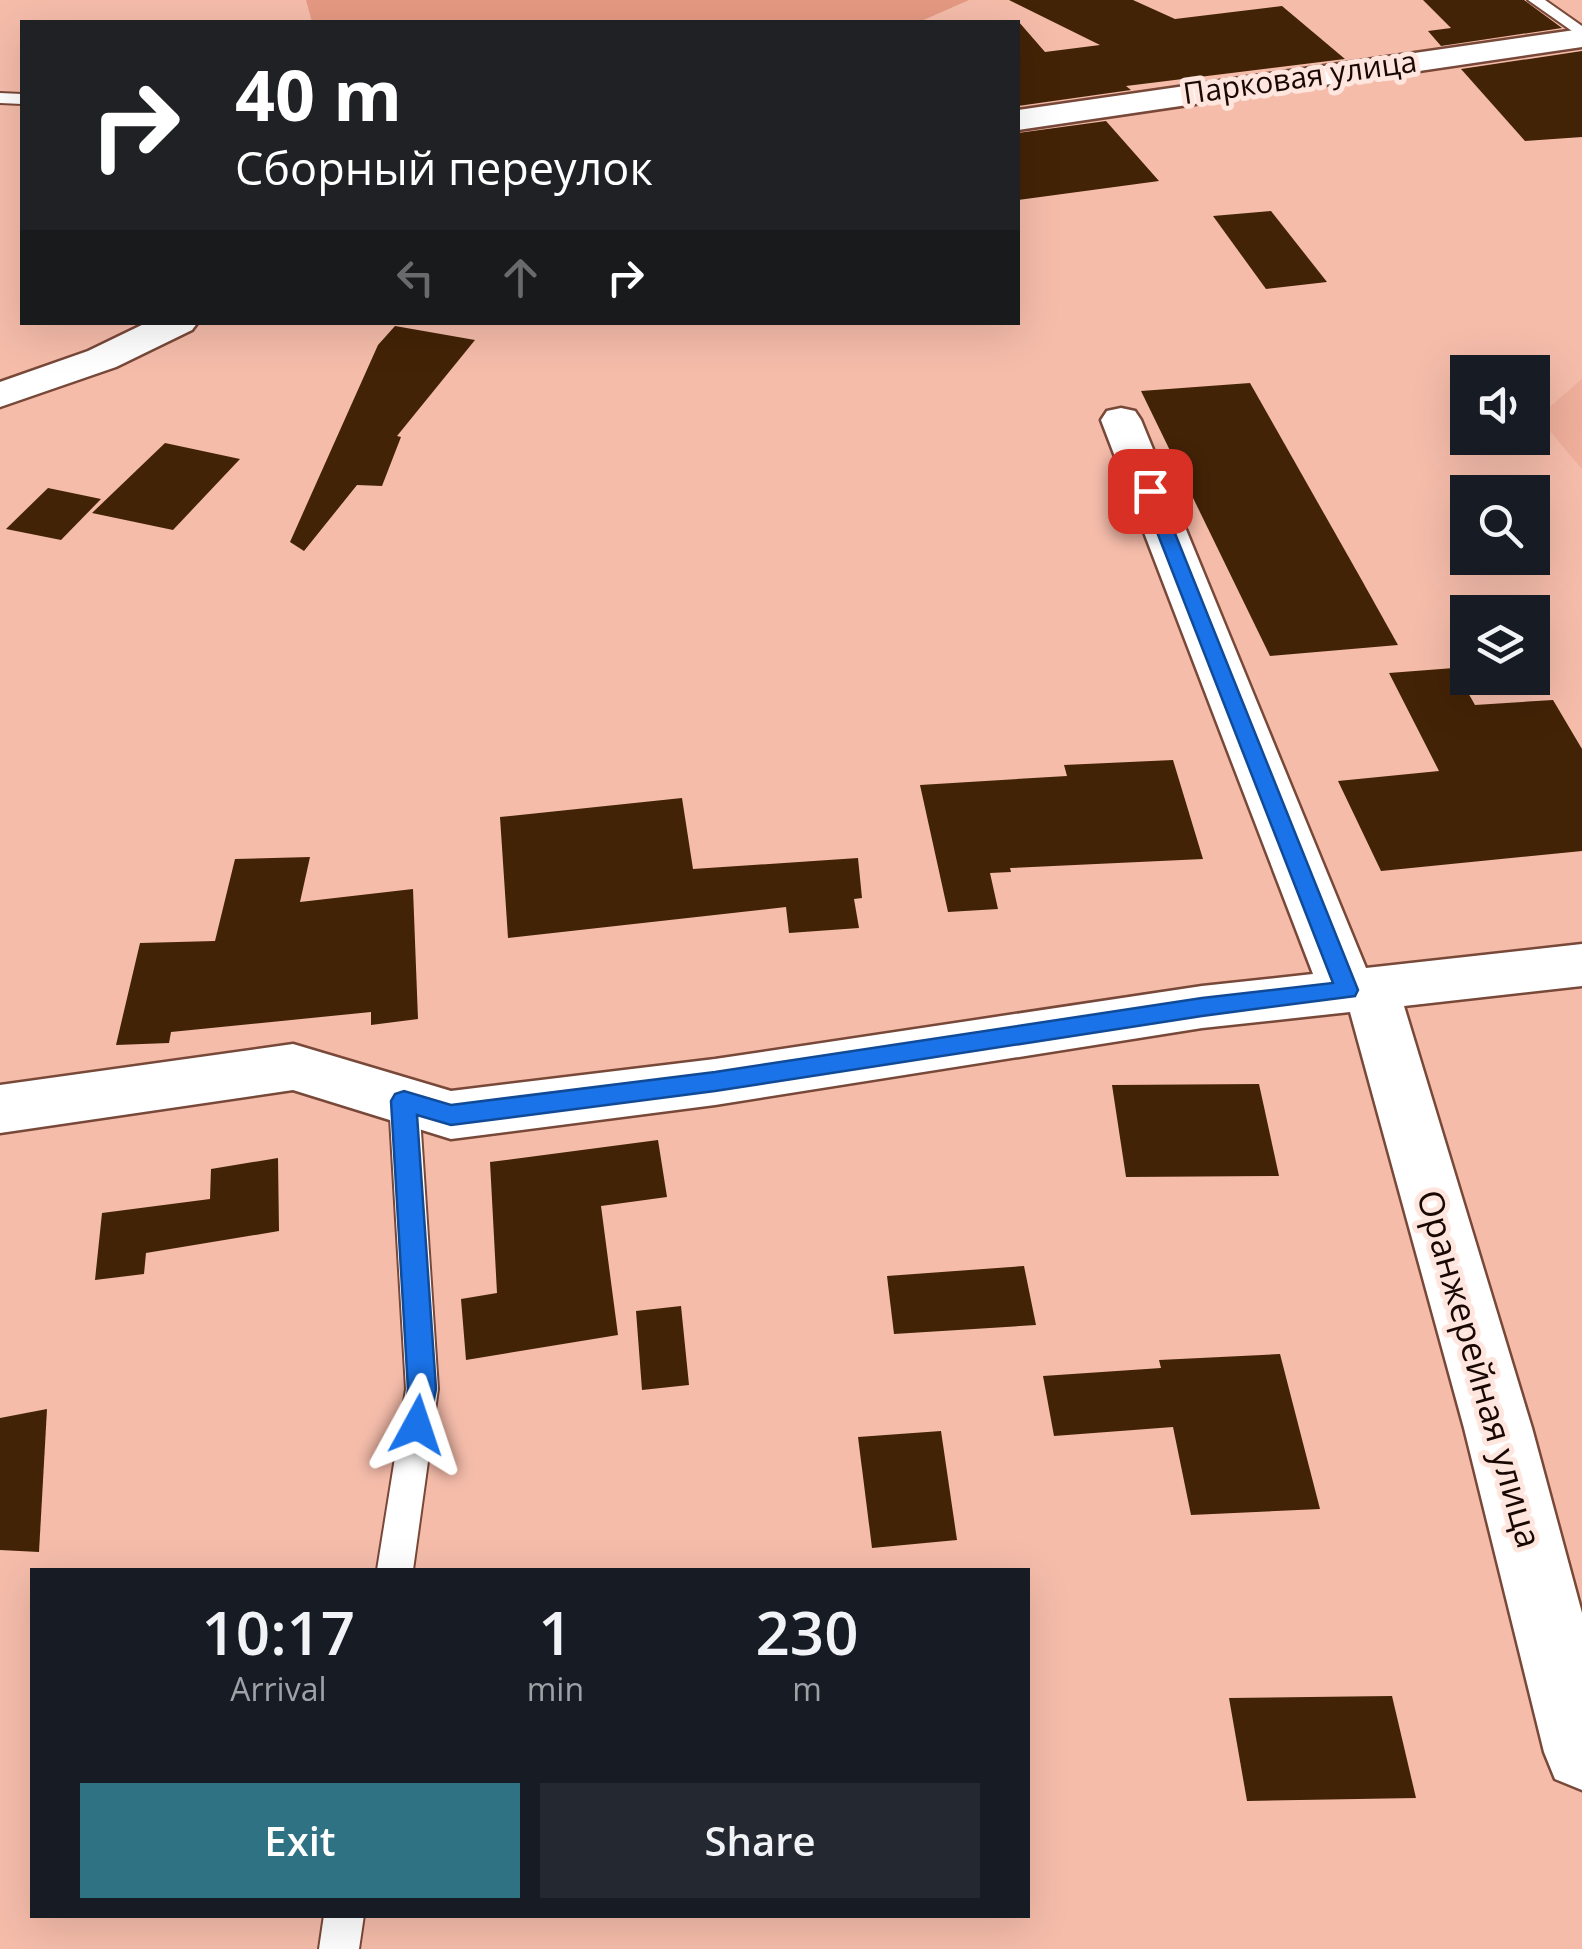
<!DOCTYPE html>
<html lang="en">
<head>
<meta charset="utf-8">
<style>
  body { margin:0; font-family:"Open Sans",sans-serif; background:#242831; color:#f1f3f6; height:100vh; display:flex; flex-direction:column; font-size:38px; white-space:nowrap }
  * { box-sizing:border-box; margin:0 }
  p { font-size:32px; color:#9ea1a6 }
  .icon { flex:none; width:55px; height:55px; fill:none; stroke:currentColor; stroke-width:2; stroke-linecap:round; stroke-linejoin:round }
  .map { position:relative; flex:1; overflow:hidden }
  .drawer { position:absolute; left:30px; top:1568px; width:1000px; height:350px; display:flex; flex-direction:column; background:#171b24; border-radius:0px; box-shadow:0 10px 40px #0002 }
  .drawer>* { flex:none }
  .top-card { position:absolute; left:20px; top:20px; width:1000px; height:305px; border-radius:0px; box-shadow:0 10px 40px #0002; background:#202124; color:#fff; overflow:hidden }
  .tools { position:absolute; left:1450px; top:355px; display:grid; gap:20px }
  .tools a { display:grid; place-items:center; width:100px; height:100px; border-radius:0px; background:#171b24; box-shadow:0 10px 40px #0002; font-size:50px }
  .pin { position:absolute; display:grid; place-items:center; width:85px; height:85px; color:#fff; margin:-42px; border-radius:20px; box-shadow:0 5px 15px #0006 }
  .me { position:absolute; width:110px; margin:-55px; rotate:5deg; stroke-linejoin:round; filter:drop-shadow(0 0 8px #0008) }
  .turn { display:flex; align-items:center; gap:35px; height:210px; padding:0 50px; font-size:45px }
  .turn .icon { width:130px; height:130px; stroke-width:2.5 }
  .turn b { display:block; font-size:70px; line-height:85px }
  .lanes { display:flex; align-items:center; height:95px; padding:0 50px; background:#0003; justify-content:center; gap:50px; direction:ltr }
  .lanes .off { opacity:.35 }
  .eta { display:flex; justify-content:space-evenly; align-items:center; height:170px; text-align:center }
  .eta b { font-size:60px; font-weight:600; line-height:70px }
  .action { display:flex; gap:20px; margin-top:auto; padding:20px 50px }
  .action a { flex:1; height:115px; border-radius:0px; background:#2f7284; color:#fff; font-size:40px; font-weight:600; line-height:115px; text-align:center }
  .action a+a { background:#242831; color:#f1f3f6 }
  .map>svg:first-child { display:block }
</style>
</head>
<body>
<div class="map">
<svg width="1582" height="1949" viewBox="0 0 1582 1949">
  <rect width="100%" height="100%" fill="#f5bcaa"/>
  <!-- built -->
  <path fill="#efaf9b" d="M1582,379V469L1538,417Z"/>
  <!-- green -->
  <path fill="#e59982" d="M306,0H969L919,22H312Z"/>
  <!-- building -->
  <g fill="#432306">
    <path d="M1009,0H1133L1175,19L1282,6L1345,59L1126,86L1131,90L1018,106V21L1045,52L1100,45Z"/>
    <path d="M1423,0H1524L1562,28L1441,46L1428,31L1451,28Z"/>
    <path d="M1582,51V137L1525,141L1461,69Z"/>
    <path d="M1106,121L1159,181L1018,200V133Z"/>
    <path d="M1271,211L1327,282L1266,289L1213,216Z"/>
    <path d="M395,326L475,340L397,436L401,437L382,486L357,485L304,551L290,542L378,345Z"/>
    <path d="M1250,383L1360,577L1398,645L1270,656L1141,391Z"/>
    <path d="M165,443L240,459L173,530L92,513Z"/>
    <path d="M48,488L101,499L61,540L6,529Z"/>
    <path d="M1454,668L1475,705L1553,700L1582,749V851L1381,871L1338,781L1439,771L1389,673Z"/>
    <path d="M1173,760L1203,859L1010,868L1011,872L990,873L998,909L948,912L920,785L1067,776L1064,765Z"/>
    <path d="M682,798L693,869L858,858L862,898L854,899L859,928L789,933L786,907L508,938L500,817Z"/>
    <path d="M310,857L300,902L413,889L418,1019L371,1025V1012L171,1032L169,1043L116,1045L140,943L215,941L235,859Z"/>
    <path d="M1259,1084L1279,1176L1126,1177L1112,1085Z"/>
    <path d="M658,1140L667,1197L601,1206L618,1335L466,1360L461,1299L497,1293L490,1162Z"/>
    <path d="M278,1158L279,1231L146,1253L144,1274L95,1280L102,1213L210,1199L211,1169Z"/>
    <path d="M1024,1266L1036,1325L894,1334L887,1276Z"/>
    <path d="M681,1306L689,1385L642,1390L636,1311Z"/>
    <path d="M1280,1354L1320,1509L1191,1515L1173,1427L1054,1436L1043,1376L1161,1368L1159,1360Z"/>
    <path d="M47,1409L39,1552L0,1550V1418Z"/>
    <path d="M941,1431L957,1540L872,1548L858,1437Z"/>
    <path d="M1392,1696L1416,1798L1247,1801L1229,1698Z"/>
  </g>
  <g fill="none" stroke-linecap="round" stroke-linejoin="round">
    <!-- service casing -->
    <g stroke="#784839" stroke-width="4">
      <g id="service">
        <path d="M1528,0H1545L1582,26V38Z"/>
        <path d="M0,93L22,94V104L0,103Z"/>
        <path d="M404,1089L414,1093L419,1101L438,1389L413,1570H377L406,1389L389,1101L394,1093Z"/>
        <path d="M324,1915H364L359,1949H319Z"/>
      </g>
    </g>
    <!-- minor casing -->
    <g stroke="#784839" stroke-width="5">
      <g id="minor">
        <path d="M1582,29V47L1018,130V110Z"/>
        <path d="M148,322H198L192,330L116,367L0,407V382L88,351Z"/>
        <path d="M1121,408L1135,411L1141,420L1366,968L1582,944V986L1404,1006L1532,1428L1582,1613V1790L1555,1779L1544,1752L1464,1428L1350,1012L1202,1028L715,1105L451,1139L293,1090L0,1133V1085L293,1044L451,1091L715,1059L1202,986L1313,974L1101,420L1107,411Z"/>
      </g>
    </g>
    <!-- service -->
    <use href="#service" fill="#fff" fill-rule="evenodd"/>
    <!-- minor -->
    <use href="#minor" fill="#fff" fill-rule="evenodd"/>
  </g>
  <!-- route -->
  <path fill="#1a73e8" stroke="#114b97" stroke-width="2.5" d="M1150,486L1158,491L1358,990L1355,996L1202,1016L715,1091L451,1125L417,1115L436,1389L427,1434L417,1438L407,1434L403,1425L408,1389L391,1101L395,1094L404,1091L451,1105L715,1072L1202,998L1333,983L1141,491Z"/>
  <g text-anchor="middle" stroke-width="10" stroke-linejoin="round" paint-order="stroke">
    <!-- far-street labels -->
    <g font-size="30" fill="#190703" stroke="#fee6de">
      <text transform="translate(1300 78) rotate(-8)" y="10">Парковая улица</text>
    </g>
    <!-- street labels -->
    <g font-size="35" fill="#190703" stroke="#fee6de">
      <text transform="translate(1479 1369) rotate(74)" y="12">Оранжерейная улица</text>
    </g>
  </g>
</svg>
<div class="tools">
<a><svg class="icon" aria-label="sound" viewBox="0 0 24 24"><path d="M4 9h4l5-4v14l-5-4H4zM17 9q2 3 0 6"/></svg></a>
<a><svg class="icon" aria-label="search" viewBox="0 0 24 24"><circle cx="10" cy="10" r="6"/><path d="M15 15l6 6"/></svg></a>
<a><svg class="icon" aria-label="layers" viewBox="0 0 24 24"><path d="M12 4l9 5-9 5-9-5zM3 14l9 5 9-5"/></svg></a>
</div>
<div class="pin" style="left:1150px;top:491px;background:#d93025"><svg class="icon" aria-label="arrive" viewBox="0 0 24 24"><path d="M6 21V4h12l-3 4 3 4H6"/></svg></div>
<svg class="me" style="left:417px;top:1425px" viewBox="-20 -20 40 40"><path d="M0-17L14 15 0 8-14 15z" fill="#1a73e8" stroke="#fff" stroke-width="4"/></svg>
<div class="top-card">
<div class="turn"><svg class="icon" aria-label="right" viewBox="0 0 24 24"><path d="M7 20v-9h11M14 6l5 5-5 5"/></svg><div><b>40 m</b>Сборный переулок</div></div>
<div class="lanes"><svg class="icon off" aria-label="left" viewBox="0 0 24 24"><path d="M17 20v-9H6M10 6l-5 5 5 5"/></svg><svg class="icon off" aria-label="ahead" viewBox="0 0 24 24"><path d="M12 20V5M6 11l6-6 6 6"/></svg><svg class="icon" aria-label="right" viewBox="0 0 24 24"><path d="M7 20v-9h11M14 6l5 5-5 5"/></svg></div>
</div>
<section class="drawer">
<div class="eta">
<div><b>10:17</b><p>Arrival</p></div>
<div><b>1</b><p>min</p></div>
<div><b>230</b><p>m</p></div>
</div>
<div class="action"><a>Exit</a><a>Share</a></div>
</section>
</div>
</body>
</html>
